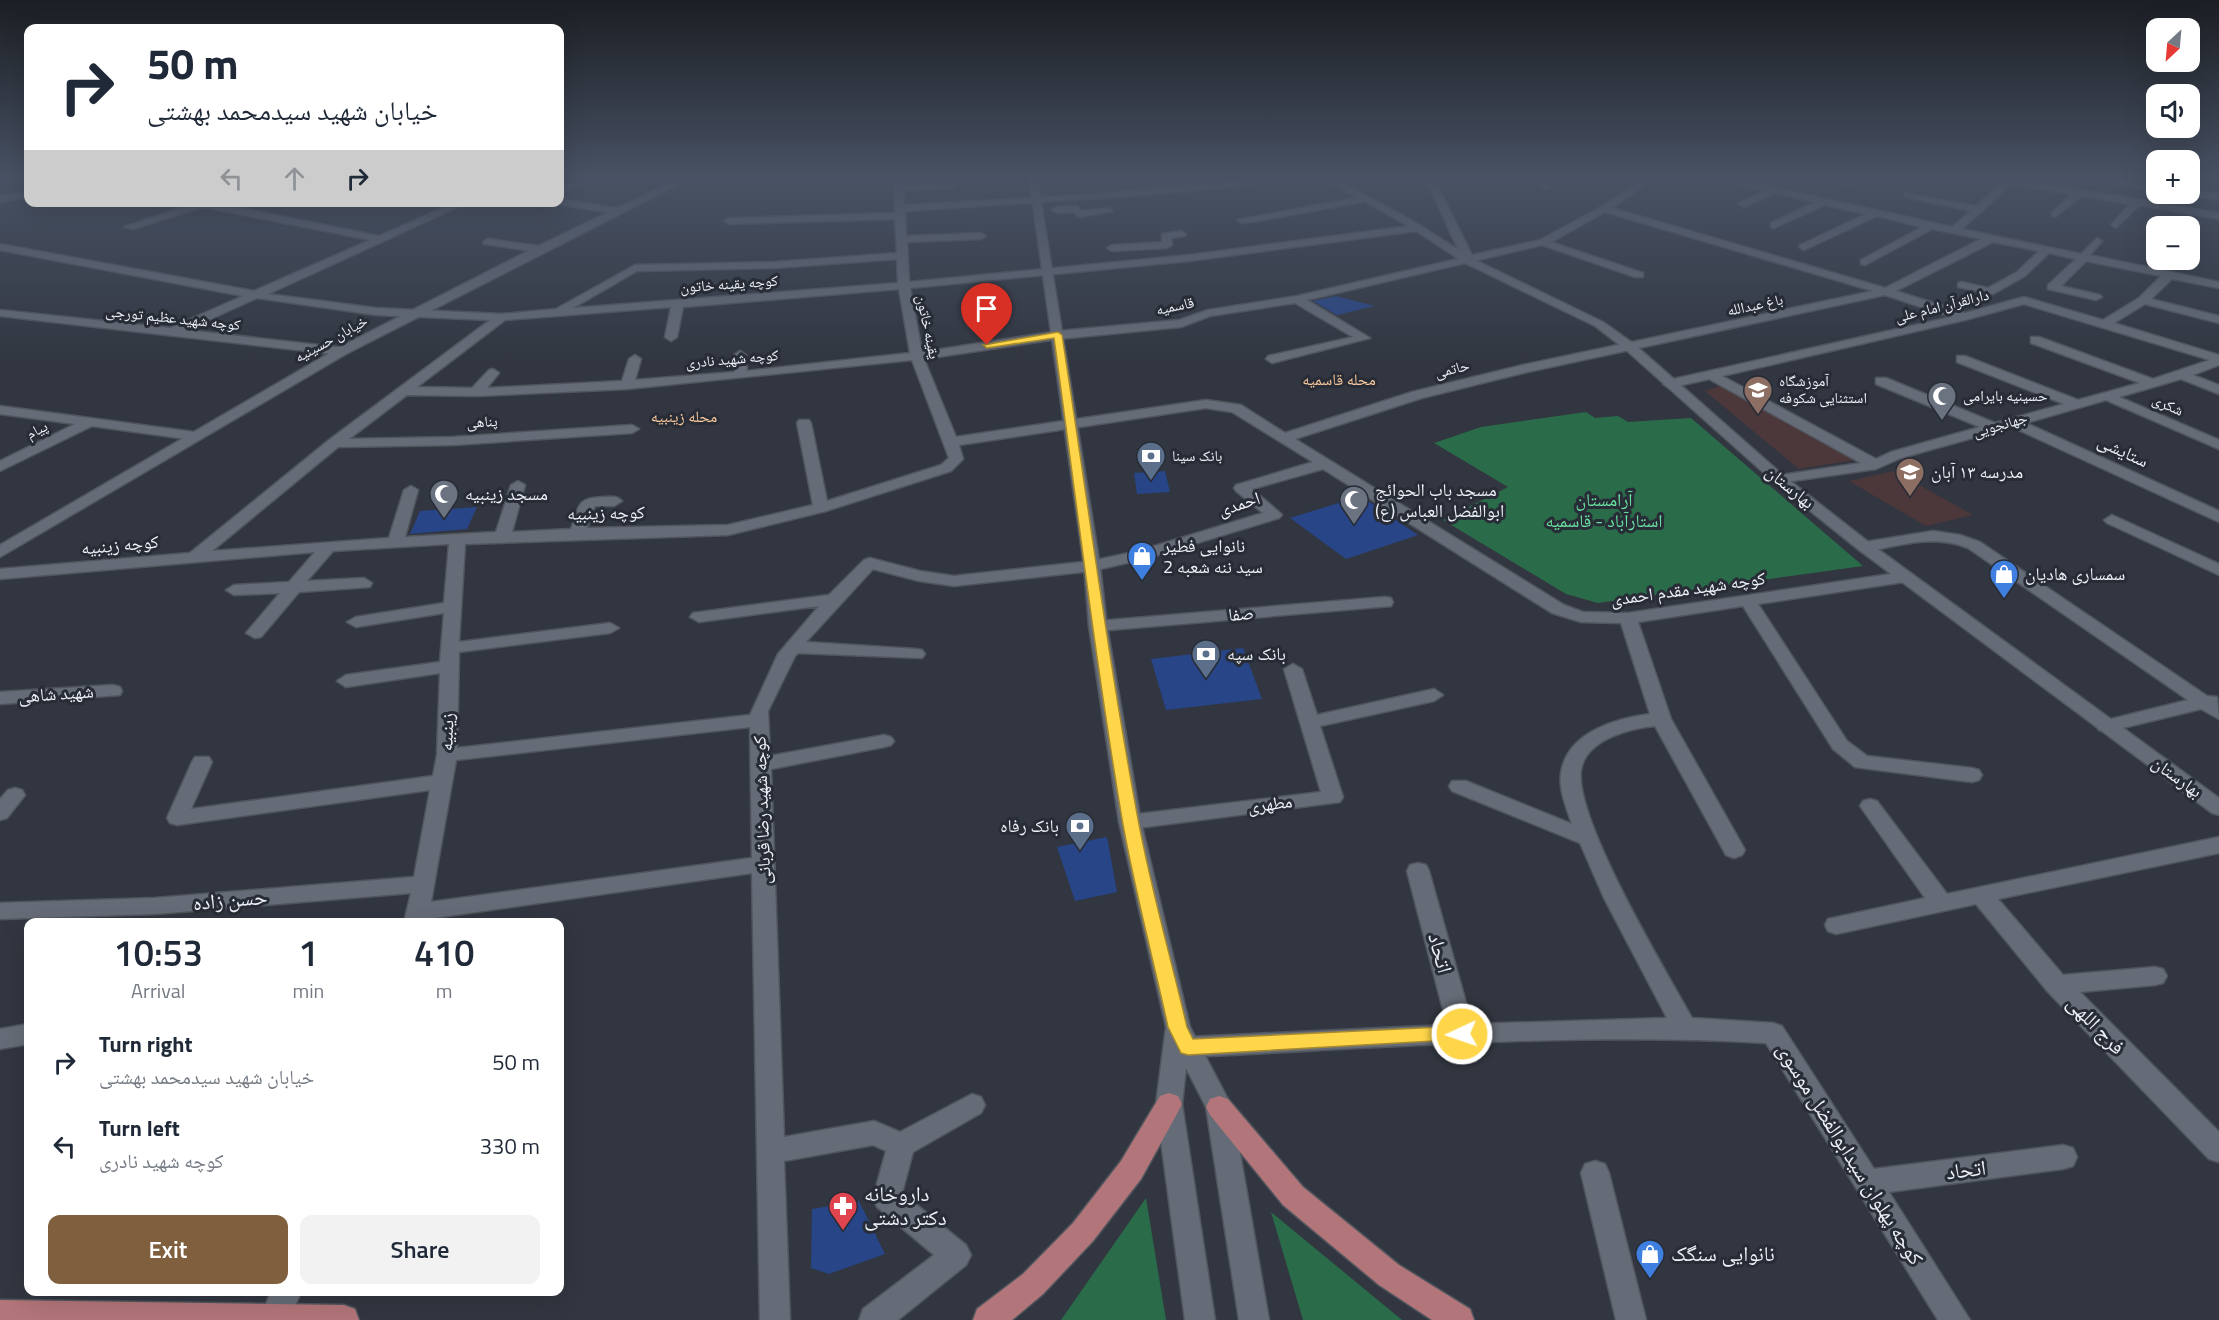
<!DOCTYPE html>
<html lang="en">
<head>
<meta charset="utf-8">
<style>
  body { margin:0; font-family:"Titillium Web","Noto Naskh Arabic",sans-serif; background:#f2f2f3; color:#1f2937; height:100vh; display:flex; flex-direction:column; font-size:22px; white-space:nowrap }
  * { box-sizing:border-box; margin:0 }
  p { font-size:20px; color:#747a83 }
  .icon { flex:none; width:33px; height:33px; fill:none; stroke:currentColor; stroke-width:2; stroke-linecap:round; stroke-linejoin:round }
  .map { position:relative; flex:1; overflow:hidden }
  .drawer { position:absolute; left:24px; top:918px; width:540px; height:378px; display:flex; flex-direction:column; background:#fff; border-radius:12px; box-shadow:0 6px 24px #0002 }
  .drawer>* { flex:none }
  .top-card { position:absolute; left:24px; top:24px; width:540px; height:183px; border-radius:12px; box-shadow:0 6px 24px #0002; background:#fff; color:#1f2937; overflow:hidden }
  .needle { width:39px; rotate:206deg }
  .tools { position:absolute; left:2146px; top:18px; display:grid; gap:12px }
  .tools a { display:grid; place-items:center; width:54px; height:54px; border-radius:12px; background:#fff; box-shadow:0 6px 24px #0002; font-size:30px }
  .pin { position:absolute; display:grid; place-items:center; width:51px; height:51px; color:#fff; margin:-62px -26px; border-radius:50% 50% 50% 0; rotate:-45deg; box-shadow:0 0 6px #0007 }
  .pin .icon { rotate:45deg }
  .me { position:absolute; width:66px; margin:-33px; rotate:267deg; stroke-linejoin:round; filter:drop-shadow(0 0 4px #0008) }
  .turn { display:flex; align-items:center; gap:21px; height:126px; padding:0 24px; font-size:27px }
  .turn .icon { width:78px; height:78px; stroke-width:2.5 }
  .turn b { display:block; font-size:42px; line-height:51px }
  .lanes { display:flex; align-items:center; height:57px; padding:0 24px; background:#0003; justify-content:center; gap:30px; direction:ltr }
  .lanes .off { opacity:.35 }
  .eta { display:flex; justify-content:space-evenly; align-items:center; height:102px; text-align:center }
  .eta b { font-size:36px; font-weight:600; line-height:42px }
  .button { display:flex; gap:12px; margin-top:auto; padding:12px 24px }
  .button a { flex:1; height:69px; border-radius:12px; background:#805f3f; color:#fff; font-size:24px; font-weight:600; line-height:69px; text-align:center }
  .button a+a { background:#f2f2f3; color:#1f2937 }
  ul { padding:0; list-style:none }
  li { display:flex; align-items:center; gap:18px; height:84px; padding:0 24px }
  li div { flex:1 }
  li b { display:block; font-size:22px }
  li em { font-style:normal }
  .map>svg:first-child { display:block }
</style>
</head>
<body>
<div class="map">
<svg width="2219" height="1320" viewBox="0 0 2219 1320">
  <rect width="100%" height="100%" fill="#313640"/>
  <!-- education -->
  <g fill="#4c383a">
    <path d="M1720,386H1727L1855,458V460L1799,469L1705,391Z"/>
    <path d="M1894,471L1973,515L1926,526L1849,481Z"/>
  </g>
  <!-- green -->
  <g fill="#2a6c49">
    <path d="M1586,412L1595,418L1618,416L1628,422L1691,418L1863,566L1598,603L1566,594L1443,520L1508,487L1434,443L1481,427Z"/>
    <path d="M1146,1198L1166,1320H1061Z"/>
    <path d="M1271,1212L1402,1320H1303Z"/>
  </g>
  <!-- building -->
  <g fill="#274587">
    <path d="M1336,296L1375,306L1337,315L1313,301Z"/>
    <path d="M1165,471L1170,492L1137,494L1134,473Z"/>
    <path d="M1361,496L1418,535L1346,559L1290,518Z"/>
    <path d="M477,507L467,529L410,534L420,511Z"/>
    <path d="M1243,648L1262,699L1166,710L1151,659Z"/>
    <path d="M1107,837L1117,892L1075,901L1057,847Z"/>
    <path d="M859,1201L885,1254L829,1274L811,1268L812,1209Z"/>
  </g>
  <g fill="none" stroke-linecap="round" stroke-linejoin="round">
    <!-- minor casing -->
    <g stroke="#50555d" stroke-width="3">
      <g id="minor">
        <path d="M585,177H597L560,193V187Z"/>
        <path d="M759,177H866L862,180L761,182L756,179Z"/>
        <path d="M894,177H902L903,186L952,182L957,185L952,188L903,191L904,205L1095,194L1269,177H1294L1241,186L1144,195L905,211L906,236L981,233L986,236L981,239L907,242L909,282L1189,255L1417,225L1422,228L1417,231L1189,261L910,288L922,352L1058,331L1179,320L1208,310L1297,296L1462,258L1425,177H1433L1472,255L1540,240L1601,207L1636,184L1617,177L1642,180L1656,177L1612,208L1885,288L1981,239L1932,229L1865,265L1861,264V260L1922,227L1877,216L1804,250L1799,247L1800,245L1866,214L1825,205L1774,228L1771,227V223L1815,202L1775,193L1744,207L1739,204L1741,202L1765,191L1713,177H1728L1952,227L1971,211L1905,197V193L1976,206L2003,182L1984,177H2003L2219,213V219L2139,205L2116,228L2111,225L2130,204L2082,196L2055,217L2052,216V212L2072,194L2012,184L1962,229L2081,254L2097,238L2102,241L2090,255L2219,282V288L2172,279L2151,299L2219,316V323L2145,304L2114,323L2219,355V365L2193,375L2219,385V394L2181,379L2119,397L2219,440V449L2106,400L2026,423L2219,511V522L2012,427L1901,458L1876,469L1779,483L1772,479L1774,476L1861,463L1709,379L1669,388L1663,384L1669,380L1951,317L1885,295L1523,373L1422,398L1295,439L1564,605L1583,612L1628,613L1904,572L1910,574L1912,577L1910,580L1904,582L1758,604L1847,741L1867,756L1972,768L1979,770L1982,775L1979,780L1972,782L1862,768L1855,767L1833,749L1743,606L1638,622L1671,719L1745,850L1742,855L1734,858L1726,855L1655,726C1631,728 1586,739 1581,770C1574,819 1666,971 1692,1018L1773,1023L1782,1026L1874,1169L2063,1145L2073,1148L2077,1157L2073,1166L2063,1169L1889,1192L1970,1320H1938L1766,1043C1574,1032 1380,1048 1188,1057L1179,1054L1175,1047L1179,1040L1188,1037L1447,1025L1407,871L1410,865L1418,863L1426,865L1429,871L1472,1024L1667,1018L1604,898L1580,843L1452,791L1449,786L1452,781H1466L1572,824C1566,807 1557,786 1562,768C1571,731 1618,718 1650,714L1621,623L1581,622L1552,613L1323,469L1252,489L1279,512L1282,515L1279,518L1148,558L1092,571L954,586L919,581L873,569L806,642L916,649L922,650L925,654L922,658L798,653L795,656L768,711L770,756L884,735L891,737L894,741L891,745L884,747L771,769L784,1137L874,1121L900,1132L972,1094L981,1097L985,1105L981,1113L913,1152L902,1193L966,1245L971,1255L966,1265L898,1320H859L863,1309L934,1255L877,1207L873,1198L886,1151L873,1145L784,1161L790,1320H760L752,873L427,919L426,922H404L411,893L155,914L0,919V903L155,898L414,877L430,790L177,825L170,823L167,818L192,762L195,757H209L212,762L191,809L433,776L437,755L440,673L346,687L337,681L346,675L440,662L444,613L356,627L347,622L356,617L444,603L449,544L333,551L307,581L364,578L372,583L370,587L299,592L261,637L255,638L246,633L280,593L234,595L226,590L234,585L289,582L315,552L0,579V569L190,553L329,440L490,320L376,315L257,298L186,330L346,348L348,351L342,355L0,316V310L170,328L243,296L0,250V244L254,291L370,240L203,207L133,229L124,227L192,204L190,202H211L379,236L456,202H469L268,294L376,308L502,314L556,309L635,265L774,262L897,253L895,219L729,224L724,221L729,218L895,213ZM1605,212L1873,291L1523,365L1412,392L1285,433L1241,405L1206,400L956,437L924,359L1058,339L1181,327L1210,316L1295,303L1353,337L1268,356L1266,359L1272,363L1370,338L1307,300L1542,245L1635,277H1643V273L1551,242ZM1993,242L2039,251L2017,272L1988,288L1962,282L1958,283V287L1993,294L2025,276L2049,253L2076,259L2048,285V289L2096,300L2102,297L2100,295L2061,286L2086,261L2161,276L2139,298L2103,320L2024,297L1965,313L1896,291ZM897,259L898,283L573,308L637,271L774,268ZM899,289L910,353L747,371L746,355L740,351L734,355L735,372L635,380L641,359L635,355L629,359L622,381L487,388L499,373L493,369L489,370L472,388L417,387L505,320L671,307L665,337L671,341L677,337L683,307ZM2024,304L2210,360L2153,379L2039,337H2031V343L2140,383L2078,400L1965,356H1957V362L2064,404L1995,423L1886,378H1876V384L1980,427L1891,452L1876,459L1722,376L1965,320ZM912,360L949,458L941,465L827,501L811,423L809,420H799L797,423L813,505L728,525L587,528L595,506H614L622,501C616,495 611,497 604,497C576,498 580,505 571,529L512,532L525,485L518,481L511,485L496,532L405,537L418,490L411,486L404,490L389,538L212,551L338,447L453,445L632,433L639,429L632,425L453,437L349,439L407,395L476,396L627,389ZM1206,408L1232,412L1313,462L1236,485L1234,488L1236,491L1263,513L1138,551L1092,561L954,576L920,571L870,558L864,560L829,595L693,613L690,617L699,622L819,606L778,654L750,715L457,748L459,652L610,633L619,628L610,623L459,642L465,544L728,535L826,511L951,471L963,459L959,445ZM750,727L752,858L431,902L456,760Z"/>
        <path d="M1539,177H1547L1550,188H1544Z"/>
        <path d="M1834,177L1847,180L1864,177L1848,186L1823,178Z"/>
        <path d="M2080,177H2101L2157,185V191Z"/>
        <path d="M2190,190L2219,194V200L2187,195Z"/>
        <path d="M28,191V197L0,202V196Z"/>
        <path d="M1365,196L1368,197V201L1258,221L1242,223L1237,220Z"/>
        <path d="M560,199L618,208L623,211L618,214L557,204Z"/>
        <path d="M1077,206L1082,211L1108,208L1113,211L1079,217L1073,212L1057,213L1052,210L1057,207Z"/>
        <path d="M1181,231L1186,234L1185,236L1171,238L1172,245L1167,248L1112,251L1107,248L1112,245L1162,242V234Z"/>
        <path d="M488,239L540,246L545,249L540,252L484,244L483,242Z"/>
        <path d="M0,406L194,432L201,436L194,440L92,426L0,471V461L75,424L0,414Z"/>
        <path d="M2112,515L2219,564V575L2107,523L2104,520Z"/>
        <path d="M1933,531L1960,535L1980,542L2207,696L2217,697L2219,719L2201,709L2106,732L2099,730L2096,726L2099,722L2188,700L1968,548C1933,534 1901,545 1865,552L1857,547L1865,542Z"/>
        <path d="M1385,597L1391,598L1393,602L1391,606L1098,631L1089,626L1098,621Z"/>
        <path d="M1293,664L1302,669L1317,715L1434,689L1443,695L1434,701L1320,726L1343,797L1340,802L1130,829L1123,827L1119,822L1123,817L1130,815L1321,792L1284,669Z"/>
        <path d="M113,685L120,687L122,691L120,695L0,704V692Z"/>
        <path d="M15,788L22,790L25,795L7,818L0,820V799L8,790Z"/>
        <path d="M1870,799L1877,801L1947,894L2219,837V853L1998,899L2063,975L2155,967L2163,969L2167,976L2163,983L2155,985L2080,992L2219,1132V1162L2209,1159L2048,992L1976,904L1836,934L1828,931L1825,925L1828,919L1925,898L1860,806L1863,801Z"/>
        <path d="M28,1024V1044L0,1049V1029Z"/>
        <path d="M1595,1161L1605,1164L1609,1173L1646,1320H1616L1581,1173L1585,1164Z"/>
        <path d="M271,1292H301L289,1320H259Z"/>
      </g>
    </g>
    <!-- tertiary casing -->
    <g stroke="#50555d" stroke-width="3">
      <g id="tertiary">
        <path d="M682,177H693L346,354L0,557V545L338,348L536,247Z"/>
        <path d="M1320,177H1331L1413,221L1473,259L1603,322L1634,344L1784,476L1871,544L2219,798V815L2212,813L1859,550L1774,482L1626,350L1595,326L1465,263L1407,225Z"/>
      </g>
    </g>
    <!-- secondary casing -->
    <g stroke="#50555d" stroke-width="3">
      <path id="secondary" d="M1029,177H1037L1100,566L1107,626L1141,822L1190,1027L1232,1107L1269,1320H1239L1206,1107L1186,1068L1182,1104L1215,1320H1185L1156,1104L1166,1027L1119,822L1089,626L1084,566Z"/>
    </g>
    <!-- primary casing -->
    <g stroke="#50555d" stroke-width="3">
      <g id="primary">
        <path d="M1169,1093L1178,1096L1182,1104L1178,1112L1141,1179L1093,1241L1043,1294L1012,1320H973L977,1309L1023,1274L1073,1223L1121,1161L1160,1096Z"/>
        <path d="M1219,1096L1228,1099L1303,1187L1399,1265L1470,1309L1474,1320H1432L1379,1285L1283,1205L1210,1115L1206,1107L1210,1099Z"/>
        <path d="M0,1300L344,1305L355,1309L359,1320H0Z"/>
      </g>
    </g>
    <!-- minor -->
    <use href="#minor" fill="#666c77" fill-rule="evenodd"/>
    <!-- tertiary -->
    <use href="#tertiary" fill="#666c77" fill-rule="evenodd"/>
    <!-- secondary -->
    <use href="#secondary" fill="#666c77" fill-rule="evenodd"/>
    <!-- primary -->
    <use href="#primary" fill="#b27579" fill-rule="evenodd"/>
  </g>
  <!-- sky -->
  <linearGradient id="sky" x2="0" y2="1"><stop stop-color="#1b1e23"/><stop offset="0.49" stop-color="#485264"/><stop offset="1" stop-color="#485264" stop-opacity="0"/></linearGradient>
  <rect width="2219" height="362" fill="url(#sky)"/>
  <!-- route -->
  <path fill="#ffd54a" stroke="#a68a30" stroke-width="1.5" d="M1058,332L1062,335C1087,496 1108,658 1138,819C1151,889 1171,958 1187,1027L1193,1039L1462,1026L1469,1028L1472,1034L1469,1039L1188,1055L1181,1053L1168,1027C1153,958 1134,888 1122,819C1095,659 1076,498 1054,338L987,348L983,345Z"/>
  <!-- icons -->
  <defs>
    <g id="school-pin" transform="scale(1.5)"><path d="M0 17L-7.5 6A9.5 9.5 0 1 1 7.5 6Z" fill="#8d6e63" stroke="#272c36"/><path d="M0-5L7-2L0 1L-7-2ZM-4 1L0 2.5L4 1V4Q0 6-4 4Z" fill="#fff"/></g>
    <g id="mosque-pin" transform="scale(1.5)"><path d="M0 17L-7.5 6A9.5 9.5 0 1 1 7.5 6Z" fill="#6b7280" stroke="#272c36"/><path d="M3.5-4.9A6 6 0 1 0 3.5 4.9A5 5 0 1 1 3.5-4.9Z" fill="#fff"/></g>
    <g id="bank-pin" transform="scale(1.5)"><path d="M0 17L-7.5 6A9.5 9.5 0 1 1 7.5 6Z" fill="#5c6f8a" stroke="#272c36"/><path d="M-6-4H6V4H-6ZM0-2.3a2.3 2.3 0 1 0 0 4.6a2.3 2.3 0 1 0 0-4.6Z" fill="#fff"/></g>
    <g id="shop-pin" transform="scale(1.5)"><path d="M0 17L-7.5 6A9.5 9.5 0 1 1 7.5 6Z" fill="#3f7fe0" stroke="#272c36"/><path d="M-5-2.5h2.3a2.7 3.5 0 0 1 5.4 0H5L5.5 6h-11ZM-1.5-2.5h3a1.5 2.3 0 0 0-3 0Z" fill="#fff"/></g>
    <g id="pharmacy-pin" transform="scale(1.5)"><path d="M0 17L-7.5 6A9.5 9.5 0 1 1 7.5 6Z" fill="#e0444e" stroke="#272c36"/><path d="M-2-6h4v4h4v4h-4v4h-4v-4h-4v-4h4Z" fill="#fff"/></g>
  </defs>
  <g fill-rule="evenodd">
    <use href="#school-pin" x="1758" y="390"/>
    <use href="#mosque-pin" x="1942" y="396"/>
    <use href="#bank-pin" x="1151" y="456"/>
    <use href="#school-pin" x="1910" y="472"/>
    <use href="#mosque-pin" x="444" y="494"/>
    <use href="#mosque-pin" x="1354" y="500"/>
    <use href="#shop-pin" x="1142" y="556"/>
    <use href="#shop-pin" x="2004" y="574"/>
    <use href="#bank-pin" x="1206" y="654"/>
    <use href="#bank-pin" x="1080" y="826"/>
    <use href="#pharmacy-pin" x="843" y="1206"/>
    <use href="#shop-pin" x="1650" y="1254"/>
  </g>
  <g text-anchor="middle" stroke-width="6" stroke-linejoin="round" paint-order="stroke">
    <!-- far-street labels -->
    <g font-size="15" fill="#edf0f7" stroke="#272c36">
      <text transform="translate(729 284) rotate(-4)" y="5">کوچه یقینه خاتون</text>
      <text transform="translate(1755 305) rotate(-12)" y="5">باغ عبدالله</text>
      <text transform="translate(1175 306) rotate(-12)" y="5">قاسمیه</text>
      <text transform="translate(1942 306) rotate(-14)" y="5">دارالقرآن امام علی</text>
      <text transform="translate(173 318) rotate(6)" y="5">کوچه شهید عظیم تورجی</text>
      <text transform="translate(928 327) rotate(78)" y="5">یقینه خاتون</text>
      <text transform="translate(331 339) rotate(-29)" y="5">خیابان حسینیه</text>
      <text transform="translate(732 359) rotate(-5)" y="5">کوچه شهید نادری</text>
      <text transform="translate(1452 369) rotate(-14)" y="5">حاتمی</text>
      <text transform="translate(2168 405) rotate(24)" y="5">شکری</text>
      <text transform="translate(482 422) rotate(-4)" y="5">پناهی</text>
      <text transform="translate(2000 425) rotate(-16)" y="5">جهانجویی</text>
      <text transform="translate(37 430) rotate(-27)" y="5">پیام</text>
    </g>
    <!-- far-poi labels -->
    <g font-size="15" fill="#edf0f7" stroke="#272c36" text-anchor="start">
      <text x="1779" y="386">آموزشگاه<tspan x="1779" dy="17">استثنایی شکوفه</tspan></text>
      <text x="1963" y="401">حسینیه بایرامی</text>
      <text x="1172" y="461">بانک سینا</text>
    </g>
    <!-- far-neighbourhood labels -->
    <g font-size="16" fill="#fac99d" stroke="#272c36">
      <text x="1339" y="385">محله قاسمیه</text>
      <text x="684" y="422">محله زینبیه</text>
    </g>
    <!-- street labels -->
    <g font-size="18" fill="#edf0f7" stroke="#272c36">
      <text transform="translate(2123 451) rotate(25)" y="6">ستایشی</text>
      <text transform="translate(1790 487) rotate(39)" y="6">بهارستان</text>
      <text transform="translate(1239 504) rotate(-18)" y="6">احمدی</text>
      <text transform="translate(606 513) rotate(-1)" y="6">کوچه زینبیه</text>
      <text transform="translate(120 545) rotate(-5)" y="6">کوچه زینبیه</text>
      <text transform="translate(1688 589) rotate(-8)" y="6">کوچه شهید مقدم احمدی</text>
      <text transform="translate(1241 614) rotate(-5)" y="6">صفا</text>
      <text transform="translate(56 694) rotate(-4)" y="6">شهید شاهی</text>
      <text transform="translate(447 732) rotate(-88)" y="6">زینبیه</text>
      <text transform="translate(2177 777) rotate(36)" y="6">بهارستان</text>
      <text transform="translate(1270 804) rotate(-7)" y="6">مطهری</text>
      <text transform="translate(762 810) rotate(-92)" y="6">کوچه شهید رضا قربانی</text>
    </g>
    <!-- poi labels -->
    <g font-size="18" fill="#edf0f7" stroke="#272c36" text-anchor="start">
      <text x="1931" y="478">مدرسه ۱۳ آبان</text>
      <text x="1375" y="496">مسجد باب الحوائج<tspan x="1375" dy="21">ابوالفضل العباس (ع)</tspan></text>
      <text x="465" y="500">مسجد زینبیه</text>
      <text x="1163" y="552">نانوایی فطیر<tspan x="1163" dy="21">سید ننه شعبه 2</tspan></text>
      <text x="2025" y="580">سمساری هادیان</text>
      <text x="1227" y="660">بانک سپه</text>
      <text x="1059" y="832" text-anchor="end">بانک رفاه</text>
    </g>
    <!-- park labels -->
    <g font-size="18" fill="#69e3a1" stroke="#272c36">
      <text x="1604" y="506">آرامستان<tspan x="1604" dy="21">استارآباد - قاسمیه</tspan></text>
    </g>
    <!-- near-street labels -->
    <g font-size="21" fill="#edf0f7" stroke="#272c36">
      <text transform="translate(230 900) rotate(-5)" y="7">حسن زاده</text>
      <text transform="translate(1440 953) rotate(75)" y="7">اتحاد</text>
      <text transform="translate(2096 1025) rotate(46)" y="7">فرج اللهی</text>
      <text transform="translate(1850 1154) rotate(58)" y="7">کوچه پهلوان سیدابوالفضل موسوی</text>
      <text transform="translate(1966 1170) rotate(-7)" y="7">اتحاد</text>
    </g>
    <!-- near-poi labels -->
    <g font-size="21" fill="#edf0f7" stroke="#272c36" text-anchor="start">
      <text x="864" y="1201">داروخانه<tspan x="864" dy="24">دکتر دشتی</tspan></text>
      <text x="1671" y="1261">نانوایی سنگک</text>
    </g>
  </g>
</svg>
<div class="tools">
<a><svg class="needle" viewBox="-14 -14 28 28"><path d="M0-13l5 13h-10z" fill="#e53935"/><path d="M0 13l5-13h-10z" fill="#747a83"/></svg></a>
<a><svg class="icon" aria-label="sound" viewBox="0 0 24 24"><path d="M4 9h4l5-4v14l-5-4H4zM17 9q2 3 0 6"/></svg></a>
<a>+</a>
<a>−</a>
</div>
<div class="pin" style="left:987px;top:345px;background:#d93025"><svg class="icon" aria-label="arrive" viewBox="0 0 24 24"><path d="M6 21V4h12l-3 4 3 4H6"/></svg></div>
<svg class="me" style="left:1462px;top:1034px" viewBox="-20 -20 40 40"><circle r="17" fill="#ffd54a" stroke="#fff" stroke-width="3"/><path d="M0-11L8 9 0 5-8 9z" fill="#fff"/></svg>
<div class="top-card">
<div class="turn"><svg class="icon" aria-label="right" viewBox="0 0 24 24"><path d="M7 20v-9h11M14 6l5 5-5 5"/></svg><div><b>50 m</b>خیابان شهید سیدمحمد بهشتی</div></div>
<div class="lanes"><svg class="icon off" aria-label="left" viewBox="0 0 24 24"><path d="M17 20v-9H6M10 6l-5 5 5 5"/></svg><svg class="icon off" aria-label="ahead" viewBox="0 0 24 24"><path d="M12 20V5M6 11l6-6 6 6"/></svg><svg class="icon" aria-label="right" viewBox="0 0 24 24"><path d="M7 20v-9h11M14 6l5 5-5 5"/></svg></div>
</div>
<section class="drawer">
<div class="eta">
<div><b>10:53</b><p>Arrival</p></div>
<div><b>1</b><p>min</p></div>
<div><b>410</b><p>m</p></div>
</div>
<ul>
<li><svg class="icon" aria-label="right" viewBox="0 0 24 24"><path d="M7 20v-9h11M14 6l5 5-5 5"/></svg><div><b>Turn right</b><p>خیابان شهید سیدمحمد بهشتی</p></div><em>50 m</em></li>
<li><svg class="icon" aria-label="left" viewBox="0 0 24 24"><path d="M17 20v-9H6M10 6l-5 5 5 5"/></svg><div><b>Turn left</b><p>کوچه شهید نادری</p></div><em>330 m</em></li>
</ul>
<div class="button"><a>Exit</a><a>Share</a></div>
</section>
</div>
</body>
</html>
